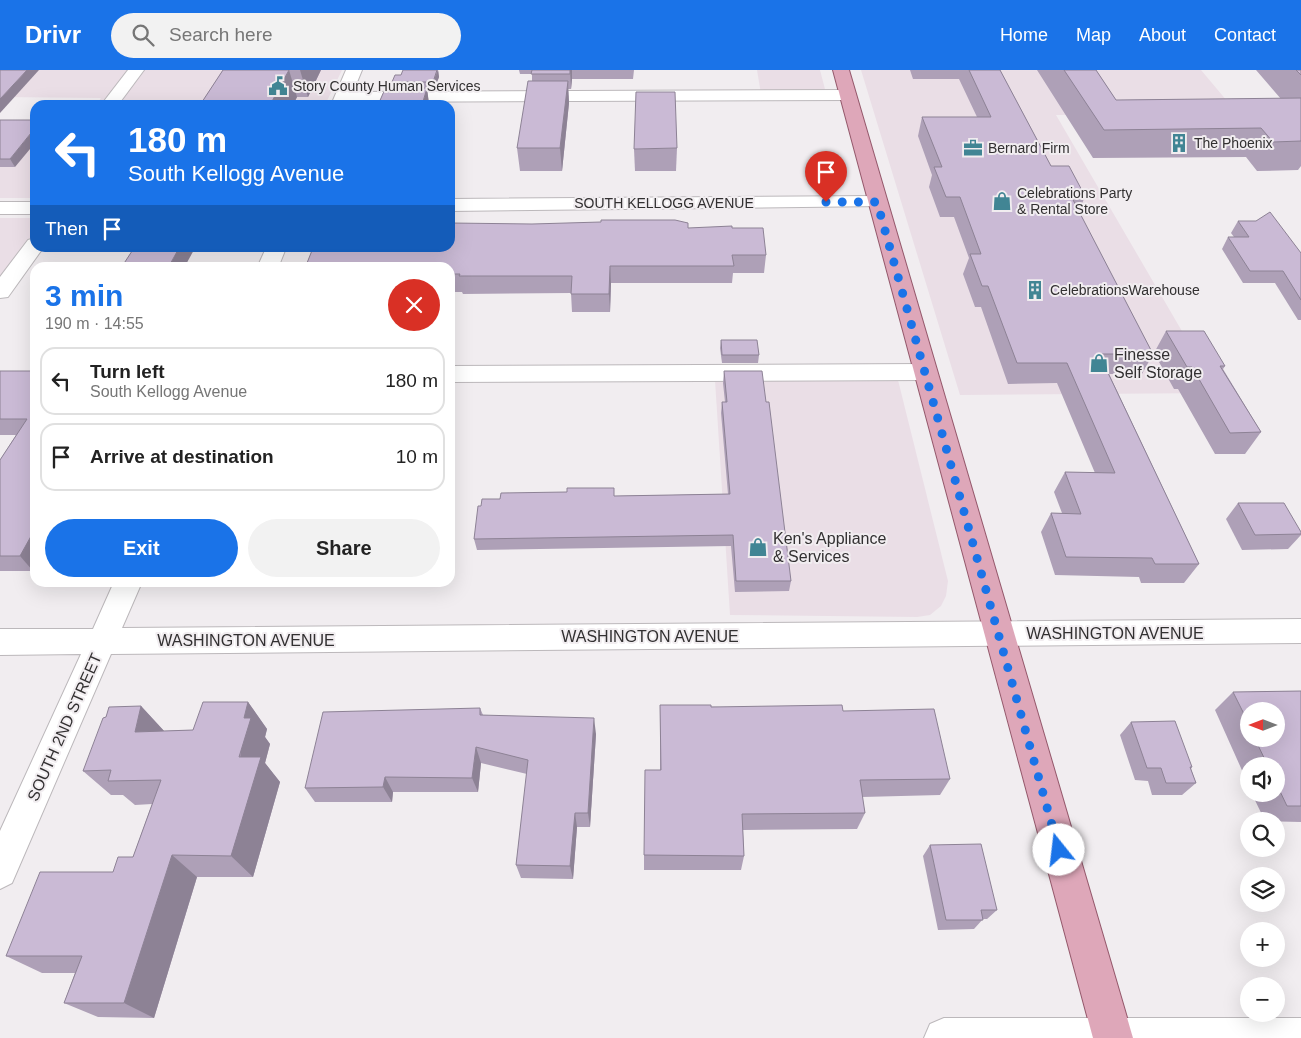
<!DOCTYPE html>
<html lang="en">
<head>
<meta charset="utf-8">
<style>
  body { margin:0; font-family:Arial,sans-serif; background:#f2f2f2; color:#222; height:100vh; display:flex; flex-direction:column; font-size:19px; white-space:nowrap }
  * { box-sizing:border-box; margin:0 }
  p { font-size:16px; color:#767676 }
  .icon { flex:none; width:28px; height:28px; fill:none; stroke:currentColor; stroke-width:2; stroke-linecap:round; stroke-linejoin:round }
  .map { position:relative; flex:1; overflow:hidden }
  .panel { position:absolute; left:30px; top:192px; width:425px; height:325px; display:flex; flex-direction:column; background:#fff; border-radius:15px; box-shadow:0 5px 20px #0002 }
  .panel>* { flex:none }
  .guide { position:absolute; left:30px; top:30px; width:425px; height:152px; border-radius:15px; box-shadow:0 5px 20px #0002; background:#1a73e8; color:#fff; overflow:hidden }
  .needle { width:32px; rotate:270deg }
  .buttons { position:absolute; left:1240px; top:632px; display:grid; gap:10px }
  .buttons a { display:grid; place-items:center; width:45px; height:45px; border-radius:50%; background:#fff; box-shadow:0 5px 20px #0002; font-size:25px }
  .pin { position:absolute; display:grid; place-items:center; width:42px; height:42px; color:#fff; margin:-51px -21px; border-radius:50% 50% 50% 0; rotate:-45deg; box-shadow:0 0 5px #0007 }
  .pin .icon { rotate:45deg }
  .me { position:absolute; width:55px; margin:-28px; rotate:344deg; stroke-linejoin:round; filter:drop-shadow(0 0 4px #0008) }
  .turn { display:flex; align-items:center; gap:18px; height:105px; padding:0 15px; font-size:22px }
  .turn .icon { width:65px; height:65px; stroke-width:2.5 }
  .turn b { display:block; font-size:35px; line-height:42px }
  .then { display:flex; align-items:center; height:48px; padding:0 15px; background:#0003; gap:10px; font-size:19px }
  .round { display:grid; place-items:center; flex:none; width:52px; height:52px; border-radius:26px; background:#f2f2f2 }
  .summary { display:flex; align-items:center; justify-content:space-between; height:85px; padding:0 15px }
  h1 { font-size:30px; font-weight:700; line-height:38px; color:#1a73e8 }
  .action { display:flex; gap:10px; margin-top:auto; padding:10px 15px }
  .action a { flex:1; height:58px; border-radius:30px; background:#1a73e8; color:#fff; font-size:20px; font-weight:700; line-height:58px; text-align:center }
  .action a+a { background:#f2f2f2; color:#222 }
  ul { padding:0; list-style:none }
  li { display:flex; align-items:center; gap:15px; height:68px; margin:0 10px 8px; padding:0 5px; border:2px solid #e0e0e0; border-radius:15px }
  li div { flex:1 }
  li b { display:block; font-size:19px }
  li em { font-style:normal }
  header { display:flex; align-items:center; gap:30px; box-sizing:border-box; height:70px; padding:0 25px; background:#1a73e8; color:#fff }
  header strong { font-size:24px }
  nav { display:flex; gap:28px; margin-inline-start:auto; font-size:18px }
  .search { width:350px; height:45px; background:#f2f2f2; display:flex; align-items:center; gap:12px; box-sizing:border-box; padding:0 18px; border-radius:28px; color:#767676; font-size:19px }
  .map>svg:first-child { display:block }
</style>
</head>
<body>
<header>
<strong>Drivr</strong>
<div class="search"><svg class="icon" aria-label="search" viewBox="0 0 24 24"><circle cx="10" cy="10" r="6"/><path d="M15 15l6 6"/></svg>Search here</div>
<nav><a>Home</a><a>Map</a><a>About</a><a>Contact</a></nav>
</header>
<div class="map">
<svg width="1301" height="968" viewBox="0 0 1301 968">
  <rect width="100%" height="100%" fill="#f1edf0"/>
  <!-- built -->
  <g fill="#eadee6">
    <path d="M0,0H342L325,35H96L101,28L0,27Z"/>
    <path d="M757,0H820L826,23L761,24Z"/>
    <path d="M861,0H1201L1238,44L1056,45L1218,323L960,325Z"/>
    <rect x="0" y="58" width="35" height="70"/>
    <path d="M0,148H35V170L0,217Z"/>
    <path d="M715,310H898L948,511L946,526L941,536L930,545L917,547L730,545Z"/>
  </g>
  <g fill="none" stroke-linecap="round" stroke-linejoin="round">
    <!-- minor casing -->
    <g stroke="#bcb8bb" stroke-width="2">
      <g id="minor">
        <path d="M128,0H144L118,35H101Z"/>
        <path d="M346,0H362L353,22L848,20L854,21L856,25L854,29L848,30L349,32L347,35H331Z"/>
        <path d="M877,126L884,128L887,132L884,136L450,141V129Z"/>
        <rect x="0" y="132" width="35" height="12"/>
        <path d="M35,168V178H43L8,227L0,228V207L28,170Z"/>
        <path d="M266,178H286L278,198H257Z"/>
        <path d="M925,294L933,297L937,302L933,307L925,310L450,312V296Z"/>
        <path d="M114,512H142L122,558L1301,549V573L111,584L12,813L0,819V761L81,584L0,585V559H93Z"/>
        <path d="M944,948H1301V968H924L930,954Z"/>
      </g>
    </g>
    <!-- major casing -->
    <g stroke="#94586b" stroke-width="2">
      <path id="major" d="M833,0H849L1133,968H1093Z"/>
    </g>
    <!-- minor -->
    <use href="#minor" fill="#fff" fill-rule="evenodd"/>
    <!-- major -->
    <use href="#major" fill="#dea7b9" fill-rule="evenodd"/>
  </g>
  <!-- wall -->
  <g fill="#aea0b7" fill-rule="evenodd">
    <path d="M223,0H321L308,27H297L293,35H200Z"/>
    <path d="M438,0L439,7L434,20H427L429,34L393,19L392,12L401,5Z"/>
    <path d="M519,0H634L633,9H572L571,19H568L569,33L562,101H520L517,78L532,11V4H520Z"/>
    <path d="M898,0H1000L1051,96L1085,126L1079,142L1153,284L1142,304H1109L1199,494L1184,513H1141L1139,507L1055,505L1041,462L1051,443H1062L1054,422L1065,402L1095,403L1057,313L1008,314L981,237H975L963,204L969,188L954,147H940L929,117L932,105L918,66L922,47H977L959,9H913L910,0Z"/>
    <path d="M1037,0H1096L1116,30L1281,29L1256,0H1301V96L1298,100L1257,101L1246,87L1093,88Z"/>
    <path d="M0,50L15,97H0Z"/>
    <path d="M677,78L676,101H635L634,79Z"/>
    <path d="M1238,151L1301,183V250H1298L1275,213H1243L1222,179L1228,167H1234L1231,163Z"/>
    <path d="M688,158H732L766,185L764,203H733L732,213H611L610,242H572L571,223L463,224L462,222H450V198Z"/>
    <path d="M1166,261L1225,296L1223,299L1261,362L1245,384H1215L1178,319H1174L1154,283Z"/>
    <path d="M721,270L759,285L758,293H722L720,278Z"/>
    <path d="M0,301H35L33,501H0V390L16,365H0Z"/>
    <path d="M724,301L791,511L789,521L735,522L731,476L477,480L474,469L481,436L500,429L567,422L615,426L728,424L721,343L722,332H725L723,313Z"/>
    <path d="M1238,433L1301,462V465L1288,479L1242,480L1226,449Z"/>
    <path d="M1301,621V752L1265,751L1252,724H1276V696H1249V716L1215,640L1233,622ZM1249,641L1276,669H1249Z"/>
    <path d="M248,632L267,659L265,667L270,674L265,693L280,712L253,807H197L154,948L98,947L64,933L75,903H42L6,886L133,787L152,734L135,735L123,725H111L83,701L141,636L164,661L193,660Z"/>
    <path d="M660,635L843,641L950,709L940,725L862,727L865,743L857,759L743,760L744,786L741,800H644V785L660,700Z"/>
    <path d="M480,638L483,645L596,664L590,757H577L573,809L521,808L516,795L527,704L481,693L478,722H393L392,732H315L305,718Z"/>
    <path d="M1131,652L1192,697L1191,699L1196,713L1182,725H1152L1148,711L1135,710L1120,665Z"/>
    <path d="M930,775L997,840L987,849H983L974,859L938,860L923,786Z"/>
  </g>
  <!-- shaded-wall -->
  <g fill="#8d8295">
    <path d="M27,0H39L0,43V29Z"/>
    <path d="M289,0L297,27L293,35H270Z"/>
    <path d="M300,0H321L308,27Z"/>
    <path d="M438,0L439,7L434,20L433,12Z"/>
    <path d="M570,0H572V9L571,19Z"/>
    <path d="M568,11L569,33L562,101L560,78Z"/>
    <path d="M427,18L429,34V35H422Z"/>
    <path d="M35,58V73L15,97L10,89Z"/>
    <path d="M179,178H195L184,198H168Z"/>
    <path d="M610,196L611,213L610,242L609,224Z"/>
    <path d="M35,443V455L31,450Z"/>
    <path d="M35,459V498L33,501L20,486Z"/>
    <path d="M248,632L267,659L265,667L270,674L265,693L280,712L253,807L231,786L244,648Z"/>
    <path d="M141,636L165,662H135Z"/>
    <path d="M594,648L596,664L590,757L588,743Z"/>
    <path d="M476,677L481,693L478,722L472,708Z"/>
    <path d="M385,707L393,722L392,732L383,717Z"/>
    <path d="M575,743L577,757L573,809L570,796Z"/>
    <path d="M172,785L197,807L154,948L124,933Z"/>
  </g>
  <!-- building -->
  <g fill="#cabad5" stroke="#8d8295">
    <path d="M0,0H27L0,29Z"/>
    <path d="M223,0H289L270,35H200Z"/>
    <path d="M403,0H437L433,12H392L395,5H401Z"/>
    <path d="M532,0H570V4H531Z"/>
    <path d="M969,0H1000L1051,96H1069L1085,126H1071L1153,284H1099L1199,494H1155L1152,488L1066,487L1051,443L1081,444L1065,402L1115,403L1067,293H1017L988,216H982L970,184H981L960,127H946L934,97H942L922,47H991Z"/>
    <path d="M1064,0H1096L1116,30L1301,28V71L1273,72L1261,58L1104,60Z"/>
    <path d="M1296,0H1301V5Z"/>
    <path d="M528,11H568L560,78H517Z"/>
    <path d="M427,18L422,35H378L385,19Z"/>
    <path d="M636,22H675L677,78L634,79Z"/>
    <path d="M0,50H35V58L10,89H0Z"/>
    <path d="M1270,142L1301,183V230L1283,201H1250L1228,167H1249L1238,151H1256Z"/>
    <path d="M601,150H675L688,153V158L732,156V158H763L766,185H732L734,196H610L609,224H571L572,206H459L460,204H450V198H305L313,178H450V153L532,154L601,152Z"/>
    <path d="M134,178H179L168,198H121Z"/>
    <path d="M1166,261H1204L1225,296H1220L1261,362L1230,363L1192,297H1187Z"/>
    <path d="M721,270H757L759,285H722Z"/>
    <path d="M0,301H35V443L31,450H35V459L20,486H0V390L27,349H0Z"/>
    <path d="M724,301H762L766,332H769L791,511H736L733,465L474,469L478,436H481L482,429H500L501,423L567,422V418H614V426L730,424L722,332H727Z"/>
    <path d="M1238,433H1284L1301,462V464L1255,465Z"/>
    <path d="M1301,621V736H1287L1276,713V696H1268L1255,669H1276V641H1249V654L1233,622Z"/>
    <path d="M203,632H248L244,648H251L239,687H261L231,786L172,785L124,933H64L82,886H6L40,802H113L118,787H133L161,710L108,711L111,700L83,701L103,648L106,647L109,637L141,636L135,662L193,660Z"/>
    <path d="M660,635H711V637L842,635L843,641L934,639L950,709L860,710L865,743L742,744L744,786L644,785L645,700H661Z"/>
    <path d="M480,638V645L594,648L588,743H575L570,796L516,795L528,690L476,677L472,708L385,707L383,717L305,718L323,642Z"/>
    <path d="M1175,651L1192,697H1190L1196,713H1166L1161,698H1147L1131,652Z"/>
    <path d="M981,774L997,840H981L983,850H946L930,775Z"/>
  </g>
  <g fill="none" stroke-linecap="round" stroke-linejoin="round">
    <!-- route -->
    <path stroke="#1a73e8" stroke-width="9" stroke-dasharray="0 16.2" d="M826,132H877L1059,780"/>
  </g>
  <!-- icons -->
  <defs>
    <g id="civic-bare" transform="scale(1.5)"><path d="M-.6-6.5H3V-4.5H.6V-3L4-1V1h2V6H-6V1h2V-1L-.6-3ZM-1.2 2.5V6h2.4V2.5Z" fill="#418594" stroke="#f1edf0" stroke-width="2.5" paint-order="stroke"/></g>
    <g id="building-bare" transform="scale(1.5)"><path d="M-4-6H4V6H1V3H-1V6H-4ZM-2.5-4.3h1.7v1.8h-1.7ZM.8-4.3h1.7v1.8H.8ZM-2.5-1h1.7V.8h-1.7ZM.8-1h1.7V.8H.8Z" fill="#418594" stroke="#f1edf0" stroke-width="2.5" paint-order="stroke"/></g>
    <g id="office-bare" transform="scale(1.5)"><path d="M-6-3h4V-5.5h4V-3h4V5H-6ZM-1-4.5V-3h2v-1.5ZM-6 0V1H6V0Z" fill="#418594" stroke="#f1edf0" stroke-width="2.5" paint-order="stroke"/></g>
    <g id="shop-bare" transform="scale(1.5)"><path d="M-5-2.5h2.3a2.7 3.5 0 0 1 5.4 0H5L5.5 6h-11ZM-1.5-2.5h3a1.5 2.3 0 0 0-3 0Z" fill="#418594" stroke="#f1edf0" stroke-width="2.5" paint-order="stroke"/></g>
  </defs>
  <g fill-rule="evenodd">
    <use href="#civic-bare" x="278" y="16"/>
    <use href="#building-bare" x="1179" y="73"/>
    <use href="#office-bare" x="973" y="78"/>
    <use href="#shop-bare" x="1002" y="131"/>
    <use href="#building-bare" x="1035" y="220"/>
    <use href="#shop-bare" x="1099" y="293"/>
    <use href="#shop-bare" x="758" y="477"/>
  </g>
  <g text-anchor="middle" stroke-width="4" stroke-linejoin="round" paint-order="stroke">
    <!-- far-poi labels -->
    <g font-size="14" fill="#323031" stroke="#f1edf0" text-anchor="start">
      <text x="293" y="21">Story County Human Services</text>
      <text x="1194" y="78">The Phoenix</text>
      <text x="988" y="83">Bernard Firm</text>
      <text x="1017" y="128">Celebrations Party<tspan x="1017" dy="16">&amp; Rental Store</tspan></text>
      <text x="1050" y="225">CelebrationsWarehouse</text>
    </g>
    <!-- far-street labels -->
    <g font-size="14" fill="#323031" stroke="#f1edf0">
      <text x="664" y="138">SOUTH KELLOGG AVENUE</text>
    </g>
    <!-- poi labels -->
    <g font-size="16" fill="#323031" stroke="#f1edf0" text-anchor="start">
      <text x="1114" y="290">Finesse<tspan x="1114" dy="18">Self Storage</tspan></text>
      <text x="773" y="474">Ken's Appliance<tspan x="773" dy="18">&amp; Services</tspan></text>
    </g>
    <!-- street labels -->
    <g font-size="16" fill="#323031" stroke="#f1edf0">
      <text x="1115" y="569">WASHINGTON AVENUE</text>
      <text x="650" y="572">WASHINGTON AVENUE</text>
      <text x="246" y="576">WASHINGTON AVENUE</text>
      <text transform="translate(64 657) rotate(-66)" y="6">SOUTH 2ND STREET</text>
    </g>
  </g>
</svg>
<div class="buttons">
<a><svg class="needle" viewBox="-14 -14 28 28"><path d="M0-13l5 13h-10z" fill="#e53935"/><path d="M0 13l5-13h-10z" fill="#767676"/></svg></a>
<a><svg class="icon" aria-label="sound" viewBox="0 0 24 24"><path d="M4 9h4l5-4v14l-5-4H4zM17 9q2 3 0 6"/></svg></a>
<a><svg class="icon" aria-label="search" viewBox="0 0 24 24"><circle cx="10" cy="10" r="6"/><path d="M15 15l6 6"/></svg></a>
<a><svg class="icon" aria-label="layers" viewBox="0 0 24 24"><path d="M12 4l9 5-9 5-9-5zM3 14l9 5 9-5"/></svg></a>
<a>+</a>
<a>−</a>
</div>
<div class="pin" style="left:826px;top:132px;background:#d93025"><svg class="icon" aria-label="arrive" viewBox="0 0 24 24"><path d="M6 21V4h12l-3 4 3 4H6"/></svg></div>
<svg class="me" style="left:1059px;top:780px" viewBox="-20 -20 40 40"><circle r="19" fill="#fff"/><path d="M0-13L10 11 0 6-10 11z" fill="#1a73e8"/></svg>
<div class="guide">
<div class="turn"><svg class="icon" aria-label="left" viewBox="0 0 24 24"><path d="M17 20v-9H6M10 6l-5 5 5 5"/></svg><div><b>180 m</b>South Kellogg Avenue</div></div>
<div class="then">Then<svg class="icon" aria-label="arrive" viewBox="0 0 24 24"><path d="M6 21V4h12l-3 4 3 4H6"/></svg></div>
</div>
<section class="panel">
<div class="summary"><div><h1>3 min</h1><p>190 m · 14:55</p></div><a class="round" style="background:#d93025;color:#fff"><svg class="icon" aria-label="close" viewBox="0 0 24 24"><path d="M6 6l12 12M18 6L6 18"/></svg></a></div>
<ul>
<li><svg class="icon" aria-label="left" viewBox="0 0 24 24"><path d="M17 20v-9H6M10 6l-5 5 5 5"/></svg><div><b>Turn left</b><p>South Kellogg Avenue</p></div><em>180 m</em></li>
<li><svg class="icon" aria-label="arrive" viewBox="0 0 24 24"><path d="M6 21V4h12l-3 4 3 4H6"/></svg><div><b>Arrive at destination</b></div><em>10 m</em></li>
</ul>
<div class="action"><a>Exit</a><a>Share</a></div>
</section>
</div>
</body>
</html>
